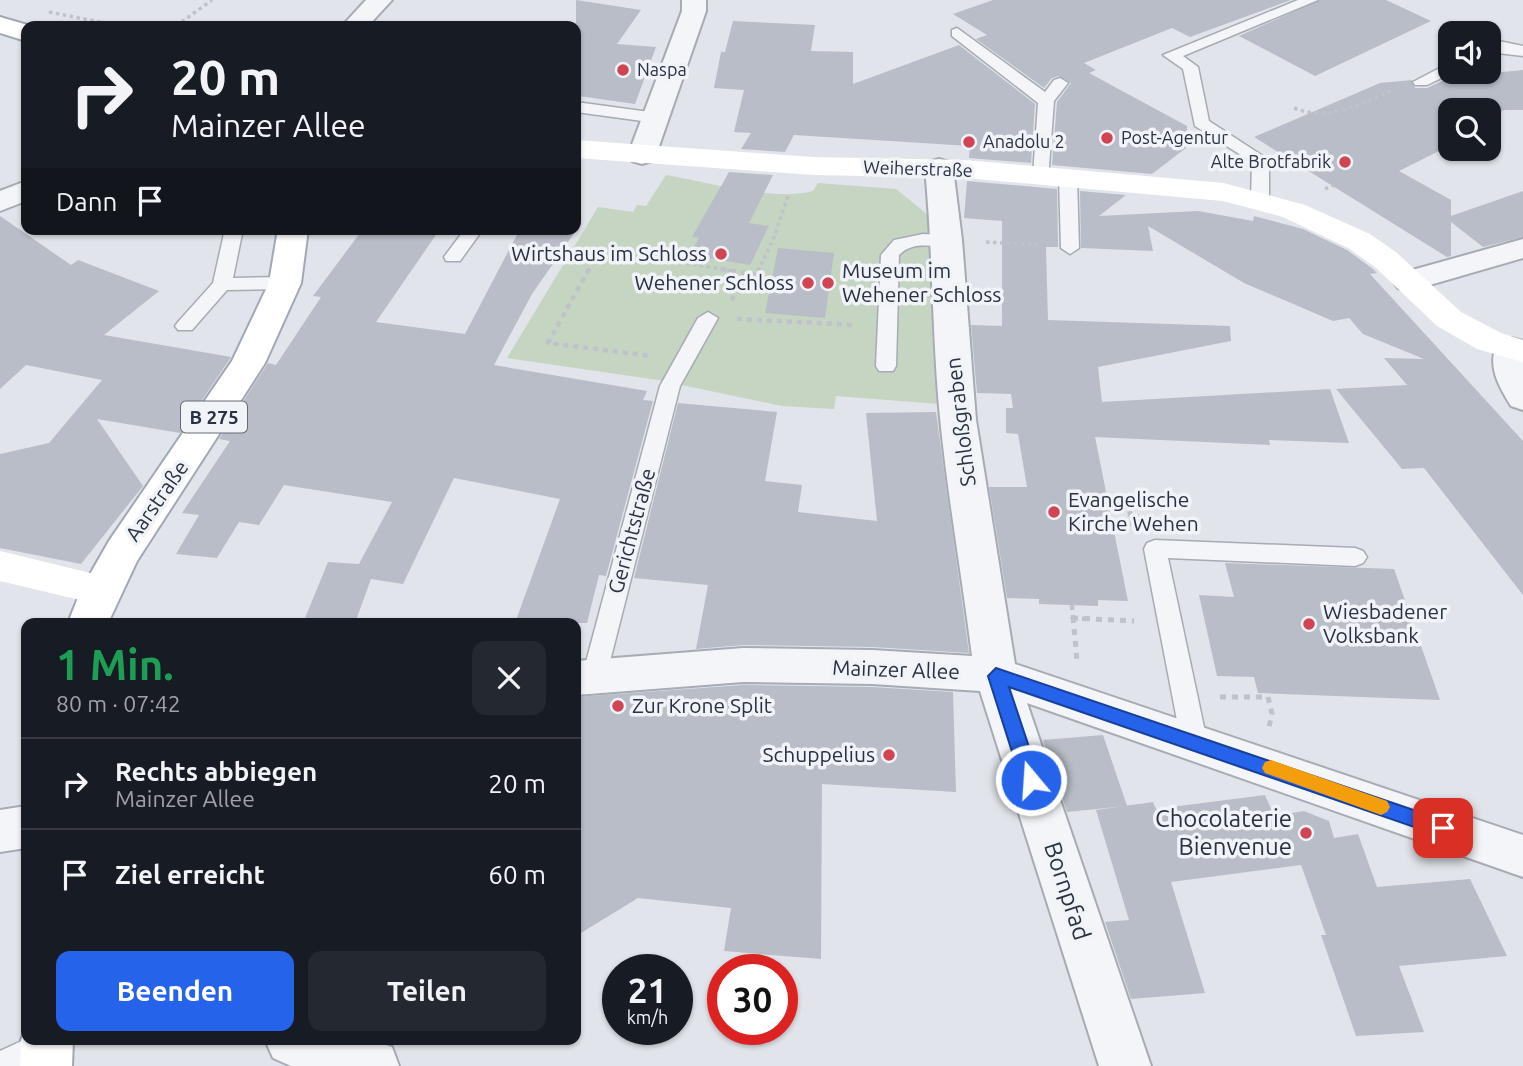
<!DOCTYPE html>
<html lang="de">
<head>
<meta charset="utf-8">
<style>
  body { margin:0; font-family:Ubuntu,sans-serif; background:#242831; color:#f1f3f6; height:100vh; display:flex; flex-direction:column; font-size:26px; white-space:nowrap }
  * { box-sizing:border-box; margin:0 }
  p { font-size:23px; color:#9ea1a6 }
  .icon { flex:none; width:38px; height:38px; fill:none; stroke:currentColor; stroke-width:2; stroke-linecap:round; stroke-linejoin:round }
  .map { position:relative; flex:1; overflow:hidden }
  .panel { position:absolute; left:21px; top:618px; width:560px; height:427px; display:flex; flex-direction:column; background:#171b24; border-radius:14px; box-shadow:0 2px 5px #0004 }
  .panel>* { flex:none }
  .hud { position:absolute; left:21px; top:21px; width:560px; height:214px; border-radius:14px; box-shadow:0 2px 5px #0004; background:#171b24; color:#f1f3f6; overflow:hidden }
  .controls { position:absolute; left:1438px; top:21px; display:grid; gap:14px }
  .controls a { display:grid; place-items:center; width:63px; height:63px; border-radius:14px; background:#171b24; box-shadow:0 2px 5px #0004; font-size:35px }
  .speed { position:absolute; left:602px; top:954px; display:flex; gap:14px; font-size:35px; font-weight:700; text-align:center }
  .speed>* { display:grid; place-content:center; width:91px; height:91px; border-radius:50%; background:#171b24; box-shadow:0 2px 5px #0004; line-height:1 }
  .speed small { font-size:18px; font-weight:400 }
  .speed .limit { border:10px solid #d22; background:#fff; color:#111 }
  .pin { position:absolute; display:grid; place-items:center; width:60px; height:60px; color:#fff; margin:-30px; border-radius:14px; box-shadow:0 4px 10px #0006 }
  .me { position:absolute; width:77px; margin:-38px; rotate:342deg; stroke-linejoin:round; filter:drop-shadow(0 0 5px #0008) }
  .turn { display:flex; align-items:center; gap:24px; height:147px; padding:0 35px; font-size:32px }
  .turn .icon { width:91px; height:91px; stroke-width:2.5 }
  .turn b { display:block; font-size:49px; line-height:60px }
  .then { display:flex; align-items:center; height:66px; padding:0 35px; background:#0003; gap:14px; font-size:26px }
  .round { display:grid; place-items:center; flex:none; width:74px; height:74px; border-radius:14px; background:#242831 }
  .headline { display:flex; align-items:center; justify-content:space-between; height:119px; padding:0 35px }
  h1 { font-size:42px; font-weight:600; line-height:52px; color:#1e9e55 }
  .action { display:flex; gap:14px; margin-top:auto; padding:14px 35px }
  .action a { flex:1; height:80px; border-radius:14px; background:#2563eb; color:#fff; font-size:28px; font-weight:600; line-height:80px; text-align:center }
  .action a+a { background:#242831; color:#f1f3f6 }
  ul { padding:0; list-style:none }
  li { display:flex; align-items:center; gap:21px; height:91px; padding:0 35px; border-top:2px solid #363941 }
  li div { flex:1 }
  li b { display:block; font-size:26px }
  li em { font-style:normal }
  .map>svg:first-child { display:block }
</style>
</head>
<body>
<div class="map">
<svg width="1523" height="1066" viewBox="0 0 1523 1066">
  <rect width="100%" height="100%" fill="#e1e4ea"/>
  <!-- green -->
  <path fill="#c6d4c2" d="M666,175C707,182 773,202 813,191L818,183L896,189L928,215L936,268L935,369L939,404L836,396L834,409L782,406L658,380L507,358L598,207L633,212L637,205L646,206Z"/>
  <!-- building -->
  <g fill="#b8bdc7">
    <path d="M576,0L641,10L617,44L656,47L635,104L579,96L576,100Z"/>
    <path d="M993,0H1291L1190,37L1172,28L1084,63L1096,70L1089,73L1187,126L1186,148L1152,174L1052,165L1057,102L1071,83L1059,76L1052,78L1044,88L976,39L987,35L953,14Z"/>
    <path d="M1320,0H1386L1431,21L1315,76L1239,36Z"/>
    <path d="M733,21L815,25L811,51L853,52V84L959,45L1035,104L1031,163L969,158L970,146L794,135L785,152L741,149L751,133L734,132L744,90L714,88L721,52H725Z"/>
    <path d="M1523,70V110H1504L1489,118V110H1451V145L1399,171L1451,200V216L1523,191V237L1483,247L1451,222V256L1447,257L1254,137L1380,83L1412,80L1415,88H1427L1451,77Z"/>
    <path d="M729,172L773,175L749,223L769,226L750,265L689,255L699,238L692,237Z"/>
    <path d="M967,181L1057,189L1058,247H1046L1048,320L1230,326L1231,341L1098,367L1102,402L1330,389L1349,443L1269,440L1270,445L1095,437L1128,601L1098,600V606L1039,604V599L1007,598L989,487H1027L1018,434L1006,433V408H1013L1011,394L977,393L971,325L1002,326V221L964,218Z"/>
    <path d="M1080,191L1126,195L1099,216L1198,211L1253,221L1254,216L1303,229L1347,250L1373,269L1377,273L1370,274L1523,441V595L1424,468L1402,469L1336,389L1407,385L1384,358L1424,359L1363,334L1349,318L1333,321L1244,283L1148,226L1153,251L1081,248Z"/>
    <path d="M0,216L71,265L78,260L159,291L104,335L231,357L180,433L97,419L143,486L81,564L0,548V454L49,443L102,380L26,365L0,389Z"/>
    <path d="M363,229H440L376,322L465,334L520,229H577L532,294L494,365L647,391L643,400L653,401L606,576L599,575L587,623H515L560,499L454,478L403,584L371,579L355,623H303L328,562L359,564L392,502L284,485L259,525L239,522L217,558L176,554L199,515L182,513L230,441L219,439L268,363L276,365L321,297L313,296Z"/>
    <path d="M778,248L834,253L825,318L765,313Z"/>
    <path d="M678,403L777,412L765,481L802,485L798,512L877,521L866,413L936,412L969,653L872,647L743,645L696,649L708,585L634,578Z"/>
    <path d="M1225,563L1394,569L1440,700L1258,693L1254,677L1217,676L1199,595L1234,597Z"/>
    <path d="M743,685L872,687L953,692L956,792L822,784L821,959L724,951L731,908L638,898L576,936V697Z"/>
    <path d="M1103,735L1127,806L1067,812L1043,740Z"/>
    <path d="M1265,795L1274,816L1304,811L1329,821L1334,838L1358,834L1377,887L1470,879L1507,956L1399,966L1424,1032L1356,1036L1321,935H1326L1301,865L1171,882L1205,993L1131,999L1105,922L1129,920L1096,810L1153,802L1156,809Z"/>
  </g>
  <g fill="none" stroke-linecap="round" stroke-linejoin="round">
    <!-- service casing -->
    <g stroke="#a6abb4" stroke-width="3">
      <g id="service">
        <path d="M1298,0H1318L1183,56L1198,67L1209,121L1269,160V200L1260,205L1251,200L1252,162L1195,126L1183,69L1163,55Z"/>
        <path d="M957,28L1045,92L1054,80L1060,78L1068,83L1054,101L1048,179L1042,180L1033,175L1038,103L952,36V30Z"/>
        <path d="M1494,40L1523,46V56L1489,52V42Z"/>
        <path d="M1451,62V72H1454L1427,85H1415L1413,82Z"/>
        <path d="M576,102L657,113L665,118L657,123L576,112Z"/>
        <path d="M1068,172L1077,177L1079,248L1070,254L1061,248L1059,177Z"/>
        <path d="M225,229H243L233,278L285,277L294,283L285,289L227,290L192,330H178L175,326L178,322L213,283Z"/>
        <path d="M465,229H483L460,261H446L444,257Z"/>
        <path d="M923,234L947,235L956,240C942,254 918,236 899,255L896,366L893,371H879L876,366L881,255L894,240Z"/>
        <path d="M708,312L718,318L680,386L606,677L603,684L594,687L585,684L582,677L660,386L698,318Z"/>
        <path d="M1155,540L1355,548L1363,551L1367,557L1363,563L1355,566L1168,558L1207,741L1203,749L1194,752L1185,749L1181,741L1144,549L1147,543Z"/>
        <path d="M26,1039L60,1040L62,1045L58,1056L36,1066H0V1051Z"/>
      </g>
    </g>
    <!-- minor casing -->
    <g stroke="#a6abb4" stroke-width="4">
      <g id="minor">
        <path d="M366,0H392L368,26H342Z"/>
        <path d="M682,0H706V11L656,155L652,161L642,164L632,161L628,155L682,11Z"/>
        <path d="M939,159L949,162L953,168L962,240L976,420L1015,664L1523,835V877L1027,703L1151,1066H1099L980,691L872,684L743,682L576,695V661L743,648L872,650L972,656C962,577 948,498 940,418C932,335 933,251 925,168L929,162Z"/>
        <path d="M26,181V201L0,211V191Z"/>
        <path d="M1523,239V258L1409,291L1398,288L1393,281L1398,274Z"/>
        <path d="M1511,338L1523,341V410L1511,406C1499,387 1485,363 1499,341Z"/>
        <path d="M26,806V848L0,852V810Z"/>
        <path d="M265,1040H372L392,1047L399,1066H291L273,1058Z"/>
      </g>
    </g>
    <!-- primary casing -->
    <g stroke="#a0a8b6" stroke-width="4">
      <g id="primary">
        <path d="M0,17L31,26H26V41L0,33Z"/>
        <path d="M278,229H308L301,283L265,363L137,561L108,623H68L81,590L109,541L232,361L269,283Z"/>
        <path d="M26,1028V1040H73L72,1066H20L21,1040Z"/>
      </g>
    </g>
    <!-- path-far2 -->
    <g stroke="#bfc2c9" stroke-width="3.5" stroke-dasharray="3.5 3.5" stroke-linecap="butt">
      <path d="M49,12L120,26"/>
      <path d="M176,26L212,0"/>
      <path d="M1294,108C1330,122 1361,104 1394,89"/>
      <path d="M1325,189L1334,185"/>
      <path d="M986,242L1040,245"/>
      <path d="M588,271L600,249L732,271"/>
      <path d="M758,271L773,240L788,196"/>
    </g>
    <!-- path-far1 -->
    <g stroke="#bfc2c9" stroke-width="4.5" stroke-dasharray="5 5" stroke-linecap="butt">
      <path d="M589,269L548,343L652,356"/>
      <path d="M721,269L757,275"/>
      <path d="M731,300L759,269"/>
      <path d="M737,319L854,325"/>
      <path d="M1132,526L1128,503L1134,504L1138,524"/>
      <path d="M1072,605L1073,619"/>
      <path d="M1072,618L1086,619"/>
    </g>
    <!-- path -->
    <g stroke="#bfc2c9" stroke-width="5" stroke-dasharray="6 6" stroke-linecap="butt">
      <path d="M1073,617L1077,661"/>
      <path d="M1072,618L1134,621"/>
      <path d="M1220,697H1268L1272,714L1269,727"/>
    </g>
    <!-- service -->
    <use href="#service" fill="#f4f5f8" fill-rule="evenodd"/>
    <!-- minor -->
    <use href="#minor" fill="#f4f5f8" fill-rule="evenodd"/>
    <!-- secondary -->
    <g fill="#fff" fill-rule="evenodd">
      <path d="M576,140L813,157L965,160L1224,183L1305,205L1370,234L1397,253L1461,312L1501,333L1523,340V362L1477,349L1437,326L1375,267L1348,248L1283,217L1223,201L965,178L813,175L576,158Z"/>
      <path d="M0,551L115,579L121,590L115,601L101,605L0,581Z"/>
    </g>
    <!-- primary -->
    <use href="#primary" fill="#fff" fill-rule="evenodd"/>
  </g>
  <!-- route -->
  <path fill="#2563eb" stroke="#184099" stroke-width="2" d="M996,668L1443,820L1449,822L1452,828L1449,834L1443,837L1009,687L1040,780L1037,785H1024L1021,780L988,676Z"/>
  <!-- slow -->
  <path fill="#f59e0b" d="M1271,760L1387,801L1390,807L1387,812L1381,815L1265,773L1262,768L1265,762Z"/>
  <!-- markers -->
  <g fill="#d04454" stroke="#f0f3f7" stroke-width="2.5">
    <circle cx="623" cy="70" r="7"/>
    <circle cx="1107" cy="138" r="7"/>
    <circle cx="969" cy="142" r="7"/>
    <circle cx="1345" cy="162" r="7"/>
    <circle cx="721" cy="254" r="7"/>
    <circle cx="808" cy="283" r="7"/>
    <circle cx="828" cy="283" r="7"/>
    <circle cx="1054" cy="512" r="7"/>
    <circle cx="1309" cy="624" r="7"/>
    <circle cx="618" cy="706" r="7"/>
    <circle cx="889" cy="755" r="7"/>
    <circle cx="1306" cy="833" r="7"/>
  </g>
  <g text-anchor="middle" stroke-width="7" stroke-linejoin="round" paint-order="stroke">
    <!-- far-poi labels -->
    <g font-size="18" fill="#293142" stroke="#f0f3f7" text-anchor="start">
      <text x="637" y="76">Naspa</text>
      <text x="1121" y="144">Post-Agentur</text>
      <text x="983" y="148">Anadolu 2</text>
      <text x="1331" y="168" text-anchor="end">Alte Brotfabrik</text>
    </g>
    <!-- far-street labels -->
    <g font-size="18" fill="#293142" stroke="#f0f3f7">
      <text transform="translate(918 169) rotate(2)" y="6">Weiherstraße</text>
    </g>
    <!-- shield labels -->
    <rect fill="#f0f3f7" stroke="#656b78" stroke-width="2" x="181" y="401.5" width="66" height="31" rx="5"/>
    <g font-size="19" font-weight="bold" fill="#293142">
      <text x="214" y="424">B 275</text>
    </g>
    <!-- poi labels -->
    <g font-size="21" fill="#293142" stroke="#f0f3f7" text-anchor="start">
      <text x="707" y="261" text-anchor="end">Wirtshaus im Schloss</text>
      <text x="842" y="278">Museum im<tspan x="842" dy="24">Wehener Schloss</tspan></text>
      <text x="794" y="290" text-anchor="end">Wehener Schloss</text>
      <text x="1068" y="507">Evangelische<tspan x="1068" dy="24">Kirche Wehen</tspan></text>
      <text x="1323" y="619">Wiesbadener<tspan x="1323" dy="24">Volksbank</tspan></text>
      <text x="632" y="713">Zur Krone Split</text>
      <text x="875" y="762" text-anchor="end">Schuppelius</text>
    </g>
    <!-- street labels -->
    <g font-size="21" fill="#293142" stroke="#f0f3f7">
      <text transform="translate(961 422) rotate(-97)" y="7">Schloßgraben</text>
      <text transform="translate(157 501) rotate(-55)" y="7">Aarstraße</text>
      <text transform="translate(632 531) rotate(-75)" y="7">Gerichtstraße</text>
      <text transform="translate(896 670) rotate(2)" y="7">Mainzer Allee</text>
    </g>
    <!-- near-poi labels -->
    <g font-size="24" fill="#293142" stroke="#f0f3f7" text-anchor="end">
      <text x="1292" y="827">Chocolaterie<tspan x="1292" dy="28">Bienvenue</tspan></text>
    </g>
    <!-- near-street labels -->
    <g font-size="24" fill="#293142" stroke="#f0f3f7">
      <text transform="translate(1067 891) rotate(72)" y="8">Bornpfad</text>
    </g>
  </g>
</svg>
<div class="controls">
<a><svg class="icon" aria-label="sound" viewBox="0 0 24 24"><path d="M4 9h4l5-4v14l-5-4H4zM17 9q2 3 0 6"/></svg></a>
<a><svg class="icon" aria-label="search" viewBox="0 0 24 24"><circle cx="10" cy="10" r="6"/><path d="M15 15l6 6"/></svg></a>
</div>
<div class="speed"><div>21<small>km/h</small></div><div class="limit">30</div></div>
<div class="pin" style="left:1443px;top:828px;background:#d93025"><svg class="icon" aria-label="arrive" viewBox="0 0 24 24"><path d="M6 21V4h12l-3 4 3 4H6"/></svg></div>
<svg class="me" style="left:1031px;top:780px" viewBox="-20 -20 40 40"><circle r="17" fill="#2563eb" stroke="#fff" stroke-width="3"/><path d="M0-11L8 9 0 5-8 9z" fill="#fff"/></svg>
<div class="hud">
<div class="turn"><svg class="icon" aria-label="right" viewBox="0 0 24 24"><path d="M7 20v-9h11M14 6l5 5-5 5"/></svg><div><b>20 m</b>Mainzer Allee</div></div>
<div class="then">Dann<svg class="icon" aria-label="arrive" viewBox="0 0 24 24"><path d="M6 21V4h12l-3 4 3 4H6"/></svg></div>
</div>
<section class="panel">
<div class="headline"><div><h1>1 Min.</h1><p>80 m · 07:42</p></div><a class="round"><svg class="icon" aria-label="close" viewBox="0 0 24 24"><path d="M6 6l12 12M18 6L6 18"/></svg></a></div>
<ul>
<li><svg class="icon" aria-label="right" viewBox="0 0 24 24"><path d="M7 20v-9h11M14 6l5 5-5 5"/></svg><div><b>Rechts abbiegen</b><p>Mainzer Allee</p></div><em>20 m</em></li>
<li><svg class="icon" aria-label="arrive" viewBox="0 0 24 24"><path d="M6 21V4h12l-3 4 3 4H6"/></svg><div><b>Ziel erreicht</b></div><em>60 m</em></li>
</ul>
<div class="action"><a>Beenden</a><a>Teilen</a></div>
</section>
</div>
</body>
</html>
